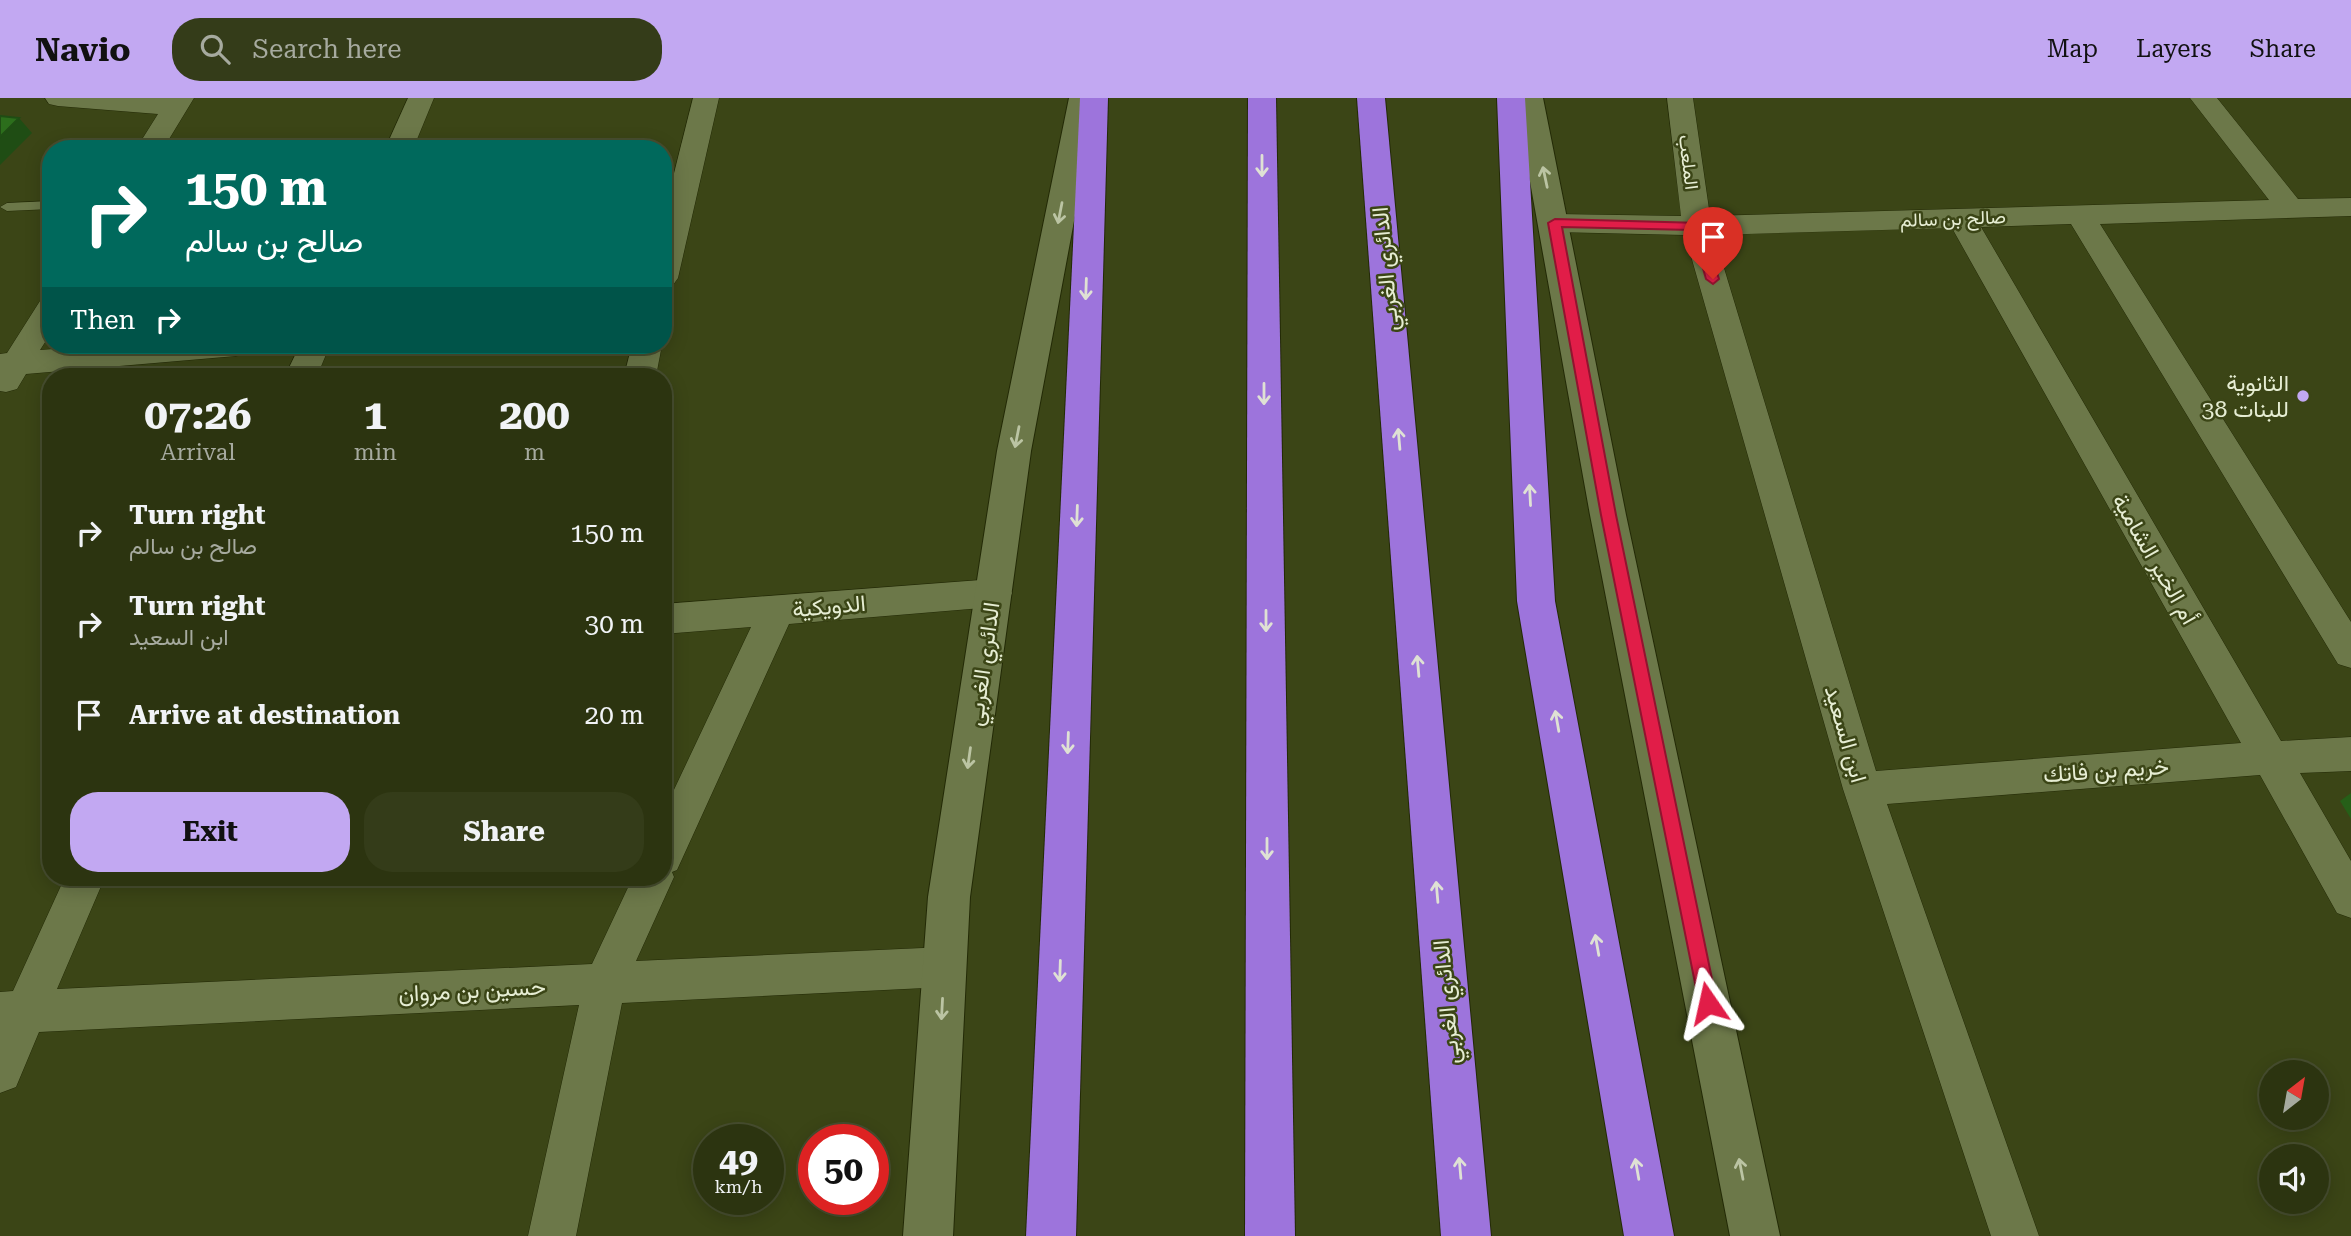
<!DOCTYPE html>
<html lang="en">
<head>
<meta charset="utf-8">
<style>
  body { margin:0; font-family:"Roboto Serif",Vazirmatn,serif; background:#343c19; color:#f1f3f6; height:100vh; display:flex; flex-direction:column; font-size:26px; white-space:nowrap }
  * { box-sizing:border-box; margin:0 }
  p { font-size:23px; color:#a6aa9f }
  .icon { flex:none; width:38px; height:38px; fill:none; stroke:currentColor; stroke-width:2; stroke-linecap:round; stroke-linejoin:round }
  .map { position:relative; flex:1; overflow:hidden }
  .details { position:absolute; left:42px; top:270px; width:630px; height:518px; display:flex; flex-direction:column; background:#2c3410; border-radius:28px; box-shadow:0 4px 18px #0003,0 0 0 2px #484f30 }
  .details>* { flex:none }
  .guide { position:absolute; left:42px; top:42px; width:630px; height:214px; border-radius:28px; box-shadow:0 4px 18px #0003,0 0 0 2px #484f30; background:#00695c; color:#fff; overflow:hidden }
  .needle { width:46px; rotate:31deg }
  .fabs { position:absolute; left:2259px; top:962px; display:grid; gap:14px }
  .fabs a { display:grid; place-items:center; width:70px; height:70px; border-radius:50%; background:#2c3410; box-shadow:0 4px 18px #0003,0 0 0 2px #484f30; font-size:35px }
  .speed { position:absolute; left:693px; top:1026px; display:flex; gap:14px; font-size:35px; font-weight:700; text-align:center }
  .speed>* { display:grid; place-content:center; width:91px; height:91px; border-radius:50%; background:#2c3410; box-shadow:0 4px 18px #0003,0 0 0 2px #484f30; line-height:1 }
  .speed small { font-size:18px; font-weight:400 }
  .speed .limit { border:10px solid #d22; background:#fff; color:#111 }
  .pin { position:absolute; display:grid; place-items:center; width:60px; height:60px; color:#fff; margin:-72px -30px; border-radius:50% 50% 50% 0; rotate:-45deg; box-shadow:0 0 7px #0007 }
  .pin .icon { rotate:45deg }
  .me { position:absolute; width:77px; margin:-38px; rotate:349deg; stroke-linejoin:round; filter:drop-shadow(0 0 5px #0008) }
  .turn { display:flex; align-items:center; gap:24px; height:147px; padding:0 28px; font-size:32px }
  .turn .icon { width:91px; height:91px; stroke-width:2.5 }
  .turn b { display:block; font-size:49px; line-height:60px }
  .then { display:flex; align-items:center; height:66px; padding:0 28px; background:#0003; gap:14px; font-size:26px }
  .eta { display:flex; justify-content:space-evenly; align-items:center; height:119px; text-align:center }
  .eta b { font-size:42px; font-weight:700; line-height:49px }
  .cta { display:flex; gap:14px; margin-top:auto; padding:14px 28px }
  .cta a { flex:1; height:80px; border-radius:28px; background:#c2a8f2; color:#111; font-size:28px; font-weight:700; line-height:80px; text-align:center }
  .cta a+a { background:#343c19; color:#f1f3f6 }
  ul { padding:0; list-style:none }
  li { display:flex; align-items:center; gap:21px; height:91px; padding:0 28px }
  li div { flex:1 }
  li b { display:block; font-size:26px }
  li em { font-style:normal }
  header { display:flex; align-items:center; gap:42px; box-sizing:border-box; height:98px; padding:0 35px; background:#c2a8f2; color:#111 }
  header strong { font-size:33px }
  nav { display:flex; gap:38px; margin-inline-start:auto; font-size:24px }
  .search { width:490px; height:63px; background:#343c19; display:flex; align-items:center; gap:18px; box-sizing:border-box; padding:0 24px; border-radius:28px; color:#a6aa9f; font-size:26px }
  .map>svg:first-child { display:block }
</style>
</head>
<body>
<header>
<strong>Navio</strong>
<div class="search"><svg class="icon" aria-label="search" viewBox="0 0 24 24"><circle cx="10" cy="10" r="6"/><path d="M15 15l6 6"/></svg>Search here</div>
<nav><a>Map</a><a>Layers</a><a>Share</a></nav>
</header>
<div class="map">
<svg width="2351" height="1138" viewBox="0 0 2351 1138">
  <rect width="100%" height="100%" fill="#3b4516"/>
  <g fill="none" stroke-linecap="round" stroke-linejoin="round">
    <!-- service casing -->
    <g stroke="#232a06" stroke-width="1">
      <path id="service" d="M51,103V111L7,113L0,109L7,105Z"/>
    </g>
    <!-- minor casing -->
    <g stroke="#232a06" stroke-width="1">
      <g id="minor">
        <path d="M45,0H194L163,51H136L158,16L58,8L49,6Z"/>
        <path d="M408,0H434L413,51H385Z"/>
        <path d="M693,0H719L678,180L673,187L663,190V119Z"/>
        <path d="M1667,0H1693L1710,118L2269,102L2190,0H2217L2298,101L2351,100V118L2100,126L2351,524V570L2338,566L2071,126L1981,129L2281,643L2351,639V673L2300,675L2351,763V820L2337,815L2260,677L1887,706L2039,1138H1991L1843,691L1685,137L1555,134L1545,132L1541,125L1545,118L1555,116L1681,118ZM1952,130L2241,645L1876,673L1714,137Z"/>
        <path d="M51,200V235L40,252L109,247H251L247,255L236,258L26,276L17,291L6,294L0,293V256L7,255L40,203Z"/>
        <path d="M300,247H330L317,278H285Z"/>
        <path d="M632,247H662L656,278H624Z"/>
        <path d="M994,481L1007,485L1012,495L1007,505L994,509L789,526L677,772L672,774L674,779L636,863L945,849L960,855L966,869L960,883L945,889L622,905L576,1138H528L579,907L39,934L16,989L0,995V894L13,893L65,779H105L57,891L592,866L633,779H663V715L751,529L663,536V506Z"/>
      </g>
    </g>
    <!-- secondary casing -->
    <g stroke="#232a06" stroke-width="2">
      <g id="secondary">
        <path d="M1069,0H1097L1031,353L970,799L953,1138H903L928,799L997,353Z"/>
        <path d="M1515,0H1543L1626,417L1780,1138H1730L1590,417Z"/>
      </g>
    </g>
    <!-- motorway casing -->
    <g stroke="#232a06" stroke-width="2">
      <g id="motorway">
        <path d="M1080,0H1108L1076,1138H1026Z"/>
        <path d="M1248,0H1276L1295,1138H1245Z"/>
        <path d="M1357,0H1385L1491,1138H1441Z"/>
        <path d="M1497,0H1525L1555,503L1674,1138H1624L1517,503Z"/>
      </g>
    </g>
    <!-- service -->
    <use href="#service" fill="#6c7849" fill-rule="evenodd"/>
    <!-- minor -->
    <use href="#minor" fill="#6c7849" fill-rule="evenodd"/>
    <!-- secondary -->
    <use href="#secondary" fill="#6c7849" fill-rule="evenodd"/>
    <!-- motorway -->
    <use href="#motorway" fill="#9d74dc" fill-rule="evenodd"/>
  </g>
  <!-- wall -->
  <path fill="#265f18" d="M2351,695V721L2340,703Z"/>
  <!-- shaded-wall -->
  <path fill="#1f4d14" d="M19,20L32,35L0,67V39Z"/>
  <!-- building -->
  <path fill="#2c6e1c" stroke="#1f4d14" stroke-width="2" d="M0,18L19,20L0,39Z"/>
  <!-- one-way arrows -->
  <defs><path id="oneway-shaft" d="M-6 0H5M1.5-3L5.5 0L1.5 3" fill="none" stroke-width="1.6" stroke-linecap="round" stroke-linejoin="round" transform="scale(1.75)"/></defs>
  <g stroke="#dfe1d4">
    <use href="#oneway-shaft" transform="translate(1262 68) rotate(90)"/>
    <use href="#oneway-shaft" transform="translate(1086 191) rotate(92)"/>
    <use href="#oneway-shaft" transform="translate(1264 296) rotate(90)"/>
    <use href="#oneway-shaft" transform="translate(1399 341) rotate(-95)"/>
    <use href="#oneway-shaft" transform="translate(1530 397) rotate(-93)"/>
    <use href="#oneway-shaft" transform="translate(1077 418) rotate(92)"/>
    <use href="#oneway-shaft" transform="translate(1266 523) rotate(90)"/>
    <use href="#oneway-shaft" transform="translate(1418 568) rotate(-95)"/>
    <use href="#oneway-shaft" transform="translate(1557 623) rotate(-100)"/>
    <use href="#oneway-shaft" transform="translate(1068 645) rotate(92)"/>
    <use href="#oneway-shaft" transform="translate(1267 751) rotate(90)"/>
    <use href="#oneway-shaft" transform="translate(1437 794) rotate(-95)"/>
    <use href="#oneway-shaft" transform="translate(1597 847) rotate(-100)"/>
    <use href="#oneway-shaft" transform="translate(1060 873) rotate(92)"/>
    <use href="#oneway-shaft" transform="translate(1460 1070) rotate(-95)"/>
    <use href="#oneway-shaft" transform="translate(1637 1071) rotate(-100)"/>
  </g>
  <g stroke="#bbc4a3">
    <use href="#oneway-shaft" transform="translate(1545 79) rotate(-102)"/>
    <use href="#oneway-shaft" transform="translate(1060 115) rotate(101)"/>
    <use href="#oneway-shaft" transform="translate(1017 339) rotate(101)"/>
    <use href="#oneway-shaft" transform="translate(969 660) rotate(98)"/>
    <use href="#oneway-shaft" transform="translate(942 911) rotate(93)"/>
    <use href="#oneway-shaft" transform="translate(1741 1071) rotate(-101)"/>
  </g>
  <!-- route -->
  <path fill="#e11d48" stroke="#92132f" stroke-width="2" d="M1555,121L1701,125L1719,181L1713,186L1706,181L1692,132L1562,129L1616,417L1717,905L1715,911L1708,914L1702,911L1699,905L1601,417L1548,125Z"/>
  <!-- markers -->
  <circle fill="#c2a8f2" stroke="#3b4516" stroke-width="2.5" cx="2303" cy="298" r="7"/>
  <g text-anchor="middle" stroke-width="5" stroke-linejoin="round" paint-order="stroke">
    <!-- far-street labels -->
    <g font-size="19" fill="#e6edd3" stroke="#3b4516">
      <text transform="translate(1689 64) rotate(83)" y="7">الملعب</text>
      <text transform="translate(1953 120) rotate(-2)" y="7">صالح بن سالم</text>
    </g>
    <!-- street labels -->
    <g font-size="23" fill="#e6edd3" stroke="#3b4516">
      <text transform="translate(1385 171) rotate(-95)" y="8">الدائري الغربي</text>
      <text transform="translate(2155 461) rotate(60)" y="8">أم الخير الشامية</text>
      <text transform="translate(829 508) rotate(-5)" y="8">الدويكية</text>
      <text transform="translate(983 566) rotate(-82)" y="8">الدائري الغربي</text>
      <text transform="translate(1846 636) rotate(74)" y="8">ابن السعيد</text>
      <text transform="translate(2106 672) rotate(-4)" y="8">خريم بن فاتك</text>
      <text transform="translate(472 892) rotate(-3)" y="8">حسين بن مروان</text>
      <text transform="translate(1446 904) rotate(-95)" y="8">الدائري الغربي</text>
    </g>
    <!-- poi labels -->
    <g font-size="23" fill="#e6edd3" stroke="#3b4516" text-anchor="end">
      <text x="2289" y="293">الثانوية<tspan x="2289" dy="26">38 للبنات</tspan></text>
    </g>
  </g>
</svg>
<div class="fabs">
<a><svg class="needle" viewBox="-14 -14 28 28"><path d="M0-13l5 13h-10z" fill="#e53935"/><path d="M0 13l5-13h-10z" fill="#a6aa9f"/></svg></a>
<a><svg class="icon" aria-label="sound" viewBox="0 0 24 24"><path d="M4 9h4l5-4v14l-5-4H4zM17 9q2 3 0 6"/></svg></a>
</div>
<div class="speed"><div>49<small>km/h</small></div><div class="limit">50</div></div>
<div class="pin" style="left:1713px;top:181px;background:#d93025"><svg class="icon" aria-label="arrive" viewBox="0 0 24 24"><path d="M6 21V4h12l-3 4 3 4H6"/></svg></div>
<svg class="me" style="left:1708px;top:905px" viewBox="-20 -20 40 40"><path d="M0-17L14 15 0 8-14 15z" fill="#e11d48" stroke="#fff" stroke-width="4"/></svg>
<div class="guide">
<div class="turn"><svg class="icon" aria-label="right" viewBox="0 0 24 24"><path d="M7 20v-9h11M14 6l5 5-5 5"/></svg><div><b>150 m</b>صالح بن سالم</div></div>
<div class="then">Then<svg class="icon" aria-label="right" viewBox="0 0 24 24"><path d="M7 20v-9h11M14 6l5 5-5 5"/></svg></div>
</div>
<section class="details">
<div class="eta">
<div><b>07:26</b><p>Arrival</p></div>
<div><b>1</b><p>min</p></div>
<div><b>200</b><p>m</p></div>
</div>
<ul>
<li><svg class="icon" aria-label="right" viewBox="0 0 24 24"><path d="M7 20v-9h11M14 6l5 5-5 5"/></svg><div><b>Turn right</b><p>صالح بن سالم</p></div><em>150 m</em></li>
<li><svg class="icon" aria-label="right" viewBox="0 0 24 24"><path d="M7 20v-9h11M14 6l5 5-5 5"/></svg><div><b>Turn right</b><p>ابن السعيد</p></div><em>30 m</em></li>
<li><svg class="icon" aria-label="arrive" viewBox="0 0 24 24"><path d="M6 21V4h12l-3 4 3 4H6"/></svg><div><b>Arrive at destination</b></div><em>20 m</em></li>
</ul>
<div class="cta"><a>Exit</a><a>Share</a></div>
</section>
</div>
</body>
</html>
